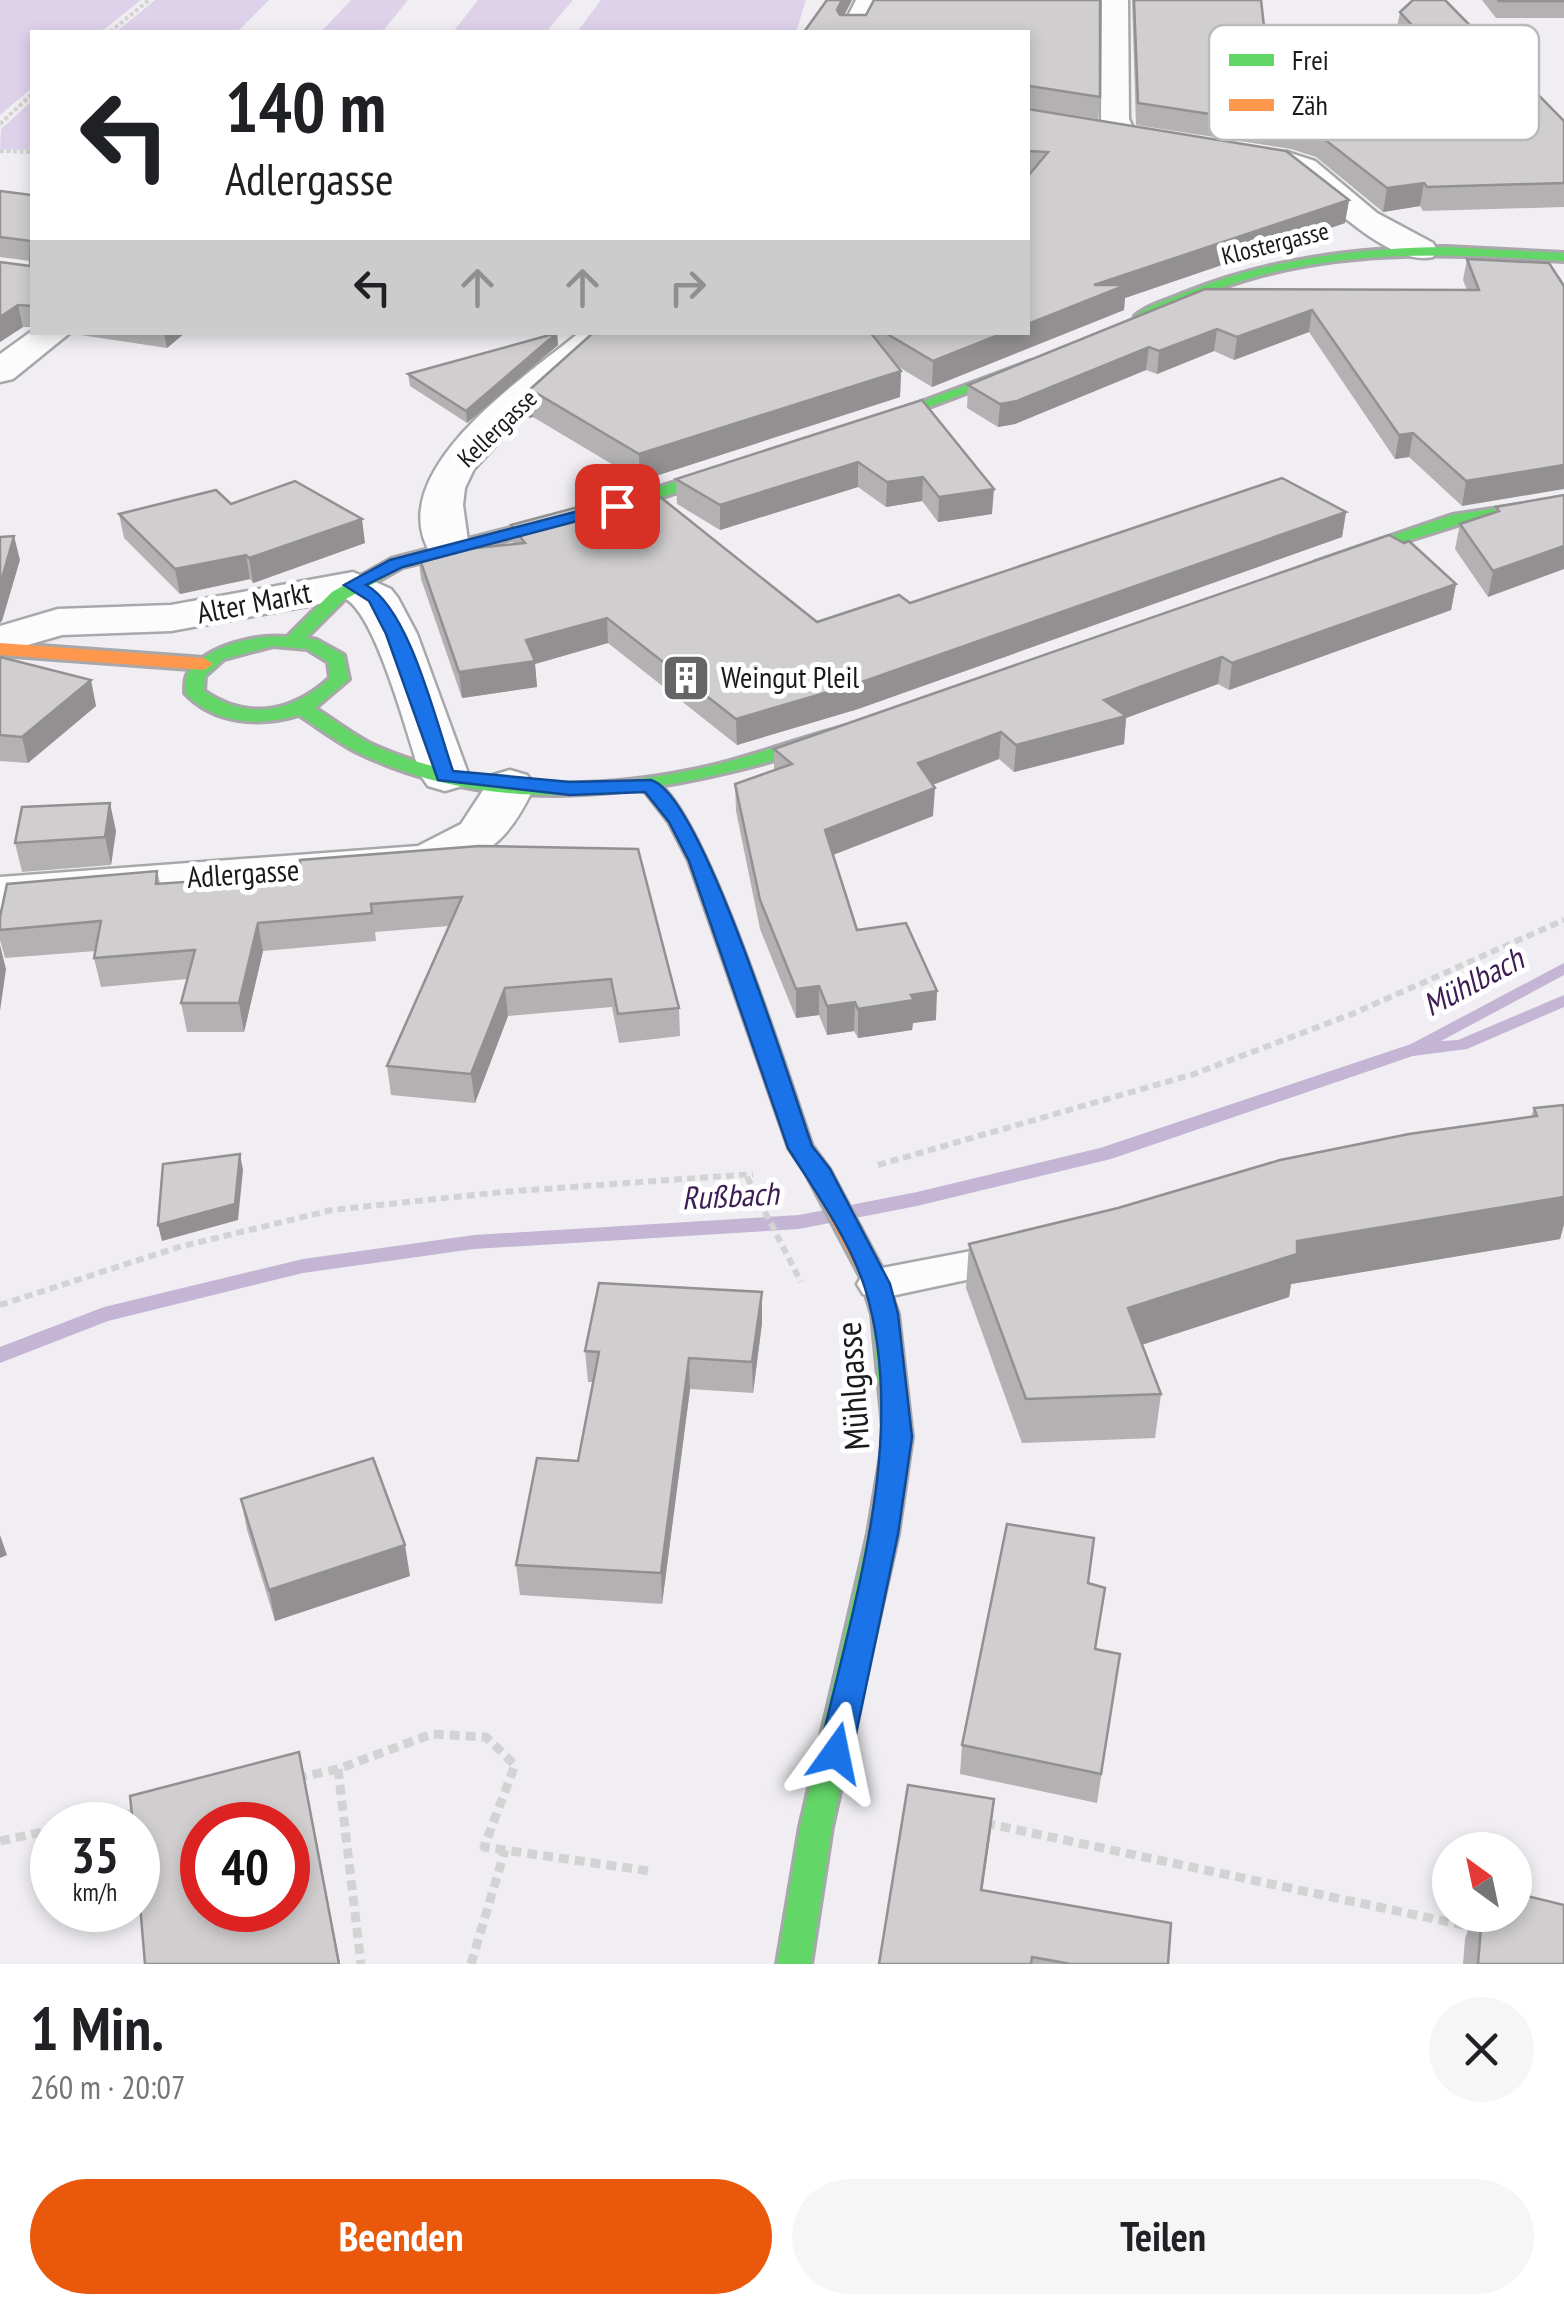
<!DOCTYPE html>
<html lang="de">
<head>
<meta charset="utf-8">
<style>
  body { margin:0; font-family:"PT Sans Narrow",sans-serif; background:#f6f6f6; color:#202124; height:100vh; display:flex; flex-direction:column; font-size:38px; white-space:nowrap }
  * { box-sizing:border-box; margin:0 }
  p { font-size:32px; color:#757577 }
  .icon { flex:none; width:55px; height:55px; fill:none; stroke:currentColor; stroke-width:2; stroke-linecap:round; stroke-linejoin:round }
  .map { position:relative; height:1964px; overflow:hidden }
  .panel { display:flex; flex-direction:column; background:#fff; flex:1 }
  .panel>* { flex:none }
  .banner { position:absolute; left:30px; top:30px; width:1000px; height:305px; border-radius:0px; box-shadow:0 5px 15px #0003; background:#fff; color:#202124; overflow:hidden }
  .needle { width:65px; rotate:327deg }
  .fabs { position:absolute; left:1432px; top:1832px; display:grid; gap:20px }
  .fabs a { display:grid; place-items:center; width:100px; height:100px; border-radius:50%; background:#fff; box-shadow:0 5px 15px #0003; font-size:50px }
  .speed { position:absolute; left:30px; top:1802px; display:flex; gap:20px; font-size:50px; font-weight:700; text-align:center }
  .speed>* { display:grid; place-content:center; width:130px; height:130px; border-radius:50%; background:#fff; box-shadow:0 5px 15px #0003; line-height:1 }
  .speed small { font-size:25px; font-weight:400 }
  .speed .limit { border:15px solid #d22; background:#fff; color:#111 }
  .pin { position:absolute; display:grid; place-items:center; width:85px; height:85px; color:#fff; margin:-42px; border-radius:20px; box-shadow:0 5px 15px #0006 }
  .me { position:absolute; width:110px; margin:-55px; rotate:12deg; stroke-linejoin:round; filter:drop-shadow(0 0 8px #0008) }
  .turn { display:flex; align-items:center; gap:35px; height:210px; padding:0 30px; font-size:45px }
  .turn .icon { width:130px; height:130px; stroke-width:2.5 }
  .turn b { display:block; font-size:70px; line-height:85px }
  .lanes { display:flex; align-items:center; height:95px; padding:0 30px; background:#0003; justify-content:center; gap:50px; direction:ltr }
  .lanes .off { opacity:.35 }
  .round { display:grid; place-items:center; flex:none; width:105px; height:105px; border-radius:52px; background:#f6f6f6 }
  .overview { display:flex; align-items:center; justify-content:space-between; height:170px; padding:0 30px }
  h1 { font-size:60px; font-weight:700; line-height:75px }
  .cta { display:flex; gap:20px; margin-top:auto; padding:20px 30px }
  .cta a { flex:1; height:115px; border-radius:60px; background:#ea580c; color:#fff; font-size:40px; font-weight:700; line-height:115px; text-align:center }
  .cta a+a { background:#f6f6f6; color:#202124 }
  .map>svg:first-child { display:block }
</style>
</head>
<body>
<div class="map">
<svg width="1564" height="1964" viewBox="0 0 1564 1964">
  <rect width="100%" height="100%" fill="#f0eef2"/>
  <!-- green -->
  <g fill="#ded2eb">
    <path d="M0,0H141L101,32H32V88L0,115Z"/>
    <path d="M155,0H269L237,32H116Z"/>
    <path d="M351,0H408L382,32H321Z"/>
    <path d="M478,0H573L546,32H453Z"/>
    <path d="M601,0H806L796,32H577Z"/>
    <path d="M32,101V150L0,149L1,129Z"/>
  </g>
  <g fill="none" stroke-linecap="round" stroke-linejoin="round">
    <!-- stream -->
    <path fill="#c5b5d5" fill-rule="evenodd" d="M1564,963V975L1441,1041L1458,1040L1564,995V1007L1467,1049L1413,1056L1111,1159L917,1206L799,1229L474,1249L303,1273L108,1321L0,1363V1347L104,1307L303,1259L474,1235L799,1215L917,1192L1100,1148L1411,1044Z"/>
    <!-- lane casing -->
    <g stroke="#a8a7aa" stroke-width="5">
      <path id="lane" d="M1013,1243L1027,1247L1033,1257L1027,1267L877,1299L863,1294L857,1284L863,1274L877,1269Z"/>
    </g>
    <!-- street casing -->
    <g stroke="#a8a7aa" stroke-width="5">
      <g id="street">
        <path d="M856,0H882L866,32H840Z"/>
        <path d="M1102,0H1128L1129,119L1135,132L1130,138H1110L1101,119Z"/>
        <path d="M1287,152L1315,161L1377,213L1433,243L1437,250L1433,257C1391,267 1329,203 1298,178C1289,170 1279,171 1272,161L1276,155Z"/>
        <path d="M32,331L71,332L13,379L0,382V354Z"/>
        <path d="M580,332H619L508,432L474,469L465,488L463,505L469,548L463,557L448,561L433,557C376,474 527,376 580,332Z"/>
        <path d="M353,572L391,589L398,598L417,634L469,776L462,786L445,791L428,786L421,776C408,738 377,617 346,599L171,631L62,635L0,653V626L58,609L171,605Z"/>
        <path d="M510,770L527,775L535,785C512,834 494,852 444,872L0,909V877L418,846L461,824L493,775Z"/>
      </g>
    </g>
    <!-- fast casing -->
    <g stroke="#a8a7aa" stroke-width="6">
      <g id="fast">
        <path d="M1446,247L1564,253V261C1461,254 1356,249 1255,277C1218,287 1182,304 1147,319L1135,316C1148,305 1168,300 1184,293C1269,259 1355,248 1446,247Z"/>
        <path d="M1031,361L1043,364L860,433L846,430Z"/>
        <path d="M748,459L756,464L754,467L623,510L403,567L344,600L306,638L317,640L344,655L349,679L315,708C334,720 353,735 373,745C479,792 599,792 711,766C756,755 798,739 843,727L853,733L850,737C692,789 515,829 357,752C337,742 318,727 299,715C260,727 214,724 185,693C185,685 185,676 190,670C209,645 257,634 287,637L332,592L391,559L611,502ZM273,646L307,649L328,662L330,678C292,713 247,721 204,691L205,676L224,659Z"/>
        <path d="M1564,498V508L1461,524L1324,567L1315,562L1452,515Z"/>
        <path d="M874,1269L883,1271L898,1314L912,1437L898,1534L832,1827L811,1964H777L800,1827L868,1534L884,1437L872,1314L861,1278L865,1271Z"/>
      </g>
    </g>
    <!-- slow casing -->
    <g stroke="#a8a7aa" stroke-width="6">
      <g id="slow">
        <path d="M0,643L204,658L213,664L204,670L0,655Z"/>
        <path d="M651,780C700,794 791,1087 812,1146L829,1169L887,1278L883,1285H865L806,1173L789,1148L689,861L669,822L641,786Z"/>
      </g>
    </g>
    <!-- path-far2 -->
    <g stroke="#d4d3d4" stroke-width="4" stroke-dasharray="4 2.5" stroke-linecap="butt">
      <path d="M110,32L149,0"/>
      <path d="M0,124L32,94"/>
      <path d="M0,151L32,152"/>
    </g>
    <!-- path-far1 -->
    <g stroke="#d4d3d4" stroke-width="6" stroke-dasharray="8 5" stroke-linecap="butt">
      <path d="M878,1165L1194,1074L1352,1014L1564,920"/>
      <path d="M747,1177L801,1282"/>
      <path d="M0,1305L179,1247L332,1210L502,1192L753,1174"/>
    </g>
    <!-- path -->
    <g stroke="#d4d3d4" stroke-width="9" stroke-dasharray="10 6" stroke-linecap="butt">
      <path d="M338,1769L361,1964"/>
      <path d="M297,1778L338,1769L432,1734L486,1737L515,1765L484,1847L649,1871"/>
      <path d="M985,1823L1477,1928"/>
      <path d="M76,1825L139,1812"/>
      <path d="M0,1841L52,1830"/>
      <path d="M471,1964L505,1850"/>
    </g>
    <!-- lane -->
    <use href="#lane" fill="#fdfcfd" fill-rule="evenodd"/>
    <!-- street -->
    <use href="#street" fill="#fdfcfd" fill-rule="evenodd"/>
    <!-- fast -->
    <use href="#fast" fill="#63d668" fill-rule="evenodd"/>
    <!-- slow -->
    <use href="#slow" fill="#ff974d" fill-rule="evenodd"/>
  </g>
  <!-- wall -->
  <g fill="#b3b1b1">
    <path d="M827,0H852L844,15H866L874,0H1100V97L1098,119L1028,108V32H804Z"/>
    <path d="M1132,0H1261L1270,79L1442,84L1396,32L1400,12L1564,121V207L1423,211L1420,206L1383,212L1316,157L1291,149L1136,125Z"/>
    <path d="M1482,0H1564V18H1496Z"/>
    <path d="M1028,109L1349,200L1345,223L1125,298L1124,310L932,387L897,366L901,371L900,397L640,481L533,417L529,418L527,392L594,332H1028L1029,174H1028Z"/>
    <path d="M0,191L32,195V327H23L0,342L30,266V261L0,257Z"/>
    <path d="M1467,259L1549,263L1462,506L1409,457L1395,459L1309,332L1234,360L1214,351L1157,374L1146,370L1015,424L998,427L967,408L968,385L1205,289L1467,290L1463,280Z"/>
    <path d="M73,332H186L167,348L74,334Z"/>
    <path d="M557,333L558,345L467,423L410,386L408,374Z"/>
    <path d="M922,400L992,514L938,522L922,501L886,507L858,487L720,530L677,504L676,479Z"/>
    <path d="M1564,495L1488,597L1455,549L1460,524L1494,512L1496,507Z"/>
    <path d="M1346,512L1342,537L858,709L737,745L608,643L535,664L537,687L462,698L421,579L418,554L513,544L511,525L817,622Z"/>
    <path d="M119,514L365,543L253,583L250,579L180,594L124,538Z"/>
    <path d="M1456,584L1451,610L1229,690L1218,684L1126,718L1124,744L1014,772L999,759L932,785L933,816L833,855L857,930L936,1020L913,1023L912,1030L858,1038L854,1031L827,1035L819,1015L796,1018L760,929L736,811L735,784L774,770V749Z"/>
    <path d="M0,657L96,706L28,763L0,761Z"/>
    <path d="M116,831L111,865L22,872L15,843Z"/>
    <path d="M479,846L679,1008L680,1036L619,1043L612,1007L508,1016L475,1103L391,1095L387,1066L449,926L375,932L376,941L263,951L244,1032H187L181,1003L187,979L101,987L94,958L96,951L5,958L0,940V917L157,871L160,883L300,874Z"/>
    <path d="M1564,1105V1225L1560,1239L1291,1284L1289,1297L1142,1345L1161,1394L1155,1438L1022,1443L966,1288L969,1244L1531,1117L1534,1108Z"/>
    <path d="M762,1292V1323L753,1393L690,1389L662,1604L520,1595L516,1565L578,1461L593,1382H588L585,1351Z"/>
    <path d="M241,1499L410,1576L275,1621L247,1530Z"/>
    <path d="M1088,1583L1096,1649L1120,1654L1097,1803L960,1774L962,1745Z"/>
    <path d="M994,1799L982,1891L1168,1964H879Z"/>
    <path d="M1473,1915H1515L1564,1964H1463L1465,1939Z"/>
  </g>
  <!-- shaded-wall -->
  <g fill="#929090">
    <path d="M842,0H852L837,30V10Z"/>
    <path d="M1030,86L1029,107L1028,108V88Z"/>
    <path d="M1424,183L1420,206L1383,212L1387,188Z"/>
    <path d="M1349,200L1345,223L1125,298L1124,310L932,387L933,361L1006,332H1028V324L1094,285Z"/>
    <path d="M18,305L23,327L0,342V317Z"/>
    <path d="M1312,310L1309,332L1234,360L1237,337Z"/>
    <path d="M1217,329L1214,351L1157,374L1159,351Z"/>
    <path d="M164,332H186L167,348Z"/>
    <path d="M557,333L558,345L467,423L466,411Z"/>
    <path d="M1149,347L1146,370L1015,424L998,427L1000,404Z"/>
    <path d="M901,371L900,397L640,481L639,454Z"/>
    <path d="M531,390L533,417L529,418L527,392Z"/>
    <path d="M1413,433L1409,457L1395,459L1399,435Z"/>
    <path d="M858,462V487L720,530V505Z"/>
    <path d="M1564,465V489L1462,506L1466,481Z"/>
    <path d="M923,477L922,501L886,507L887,482Z"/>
    <path d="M994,489L992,514L938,522L939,497Z"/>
    <path d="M1346,512L1342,537L858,709L737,745L736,719Z"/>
    <path d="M362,519L365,543L253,583L249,558Z"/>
    <path d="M14,536L20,560L2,621L0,623V585Z"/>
    <path d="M1564,546V569L1488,597L1493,571Z"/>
    <path d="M246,555L250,579L180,594L175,569Z"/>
    <path d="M1456,584L1451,610L1229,690L1232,663Z"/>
    <path d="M607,618L608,643L535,664L537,687L462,698L459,672L526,640Z"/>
    <path d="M1222,657L1218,684L1126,718L1124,744L1014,772L1016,745L1104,700Z"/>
    <path d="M91,680L96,706L28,763L22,737Z"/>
    <path d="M1001,732L999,759L917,791L918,763Z"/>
    <path d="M935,788L933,816L825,858V830Z"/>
    <path d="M110,803L116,831L111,865L105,837Z"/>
    <path d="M258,923L263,951L244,1032L239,1003Z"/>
    <path d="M0,945L6,969L0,1011Z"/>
    <path d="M819,986V1015L796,1018V989Z"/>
    <path d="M505,988L508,1016L475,1103L471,1074Z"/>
    <path d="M937,991L936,1020L913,1023L912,1030L858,1038V1009L911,995Z"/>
    <path d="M855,1002L854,1031L827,1035V1006Z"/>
    <path d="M240,1154L243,1170L238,1220L162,1241L158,1225Z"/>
    <path d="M1564,1197V1224L1560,1239L1291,1284L1289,1297L1122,1351L1128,1308L1297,1241Z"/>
    <path d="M762,1292V1323L753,1393L752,1362Z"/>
    <path d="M689,1358L690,1389L662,1604L661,1573Z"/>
    <path d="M0,1535L7,1555L0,1558Z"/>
    <path d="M405,1545L410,1576L275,1621L269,1590Z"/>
    <path d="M299,1752L308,1796L340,1964H339Z"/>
    <path d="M994,1799L991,1830L978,1921L981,1890Z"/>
  </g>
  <!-- building -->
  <g fill="#d0cece" stroke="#929090" stroke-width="2.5" fill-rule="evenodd">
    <path d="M827,0H842L837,10L840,15H866L874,0H1100V97L1030,86L1028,88V32H804Z"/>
    <path d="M1134,0H1261L1270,79L1466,84L1400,12L1413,0H1445L1564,121V183L1427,187L1424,183L1387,188L1319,135L1294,127L1138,103Z"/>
    <path d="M1498,0H1564V1H1499Z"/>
    <path d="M1028,109L1286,151L1349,200L1094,285H1126L1028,324V176L1048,152L1028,151Z"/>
    <path d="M0,191L32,195V306L18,305L0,317V262L30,266L31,241L0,237Z"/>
    <path d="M1467,259L1549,263L1564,286V465L1466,481L1413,433L1399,435L1312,310L1237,337L1217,329L1159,351L1149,347L1017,401L1000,404L968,385L1205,289L1479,290Z"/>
    <path d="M594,332H870L901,371L639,454L531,390L527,392Z"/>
    <path d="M884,332H1006L933,361Z"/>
    <path d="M557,333L466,411L408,374Z"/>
    <path d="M922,400L994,489L939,497L923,477L887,482L858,462L720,505L676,479Z"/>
    <path d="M1282,478L1346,512L859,683L736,719L607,618L526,640L535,661L459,672L418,554L525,543L511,525L649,488L817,622L899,595L910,603Z"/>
    <path d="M295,481L362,519L249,558L246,555L175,569L119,514L216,490L231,504Z"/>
    <path d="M1564,495V546L1493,571L1460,524L1499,511L1496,507Z"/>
    <path d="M1389,535L1404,543L1409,541L1456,584L1232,663L1222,657L1104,700L1126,716L1016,745L1001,732L918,763L935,788L825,830L857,930L906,923L937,991L911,995L914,1000L858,1009L855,1002L827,1006L819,986L796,989L760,900L735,784L792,764L774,749Z"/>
    <path d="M14,536L0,585V537Z"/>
    <path d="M0,657L91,680L22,737L0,735Z"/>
    <path d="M110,803L105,837L15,843L22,807Z"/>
    <path d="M479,846L638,849L679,1008L618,1014L611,979L505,988L471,1074L387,1066L462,897L371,904L372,913L258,923L239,1003H181L195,950L94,958L101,921L0,930V917L7,884L157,871L156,884L300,874V860Z"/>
    <path d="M1564,1105V1197L1297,1241V1254L1128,1308L1161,1394L1026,1399L969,1244L1118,1208L1280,1160L1409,1134L1537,1116L1534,1108Z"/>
    <path d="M240,1154L235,1204L158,1225L163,1164Z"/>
    <path d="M599,1283L762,1292L752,1362L689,1358L661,1573L516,1565L537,1458L578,1461L599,1352L585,1351Z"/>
    <path d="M373,1458L405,1545L269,1590L241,1499Z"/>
    <path d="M1007,1524L1094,1538L1088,1583L1105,1588L1095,1649L1120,1654L1101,1774L962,1745Z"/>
    <path d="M299,1752L339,1964H145L138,1881V1825H133L130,1796ZM202,1825H288V1910H202Z"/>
    <path d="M908,1785L994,1799L981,1890L1171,1923L1168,1964H1071L1032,1957L1031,1964H879Z"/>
    <path d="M1515,1893L1564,1905V1964H1478L1482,1915H1515Z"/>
  </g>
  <!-- route -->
  <path fill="#1a73e8" stroke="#114b97" stroke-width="2.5" d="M617,501L623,502V509L403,567L366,585C410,609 436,723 453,771L570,782L651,780C702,794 791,1087 812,1146L830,1169L890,1284L898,1314L912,1437L898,1534L852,1753L847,1763L836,1767L824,1763L819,1753C852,1608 910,1435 865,1288C849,1239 815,1191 788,1148L689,861L669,822L645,792L570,795L438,780L386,634L369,601L344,585L390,560Z"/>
  <!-- icons -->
  <defs>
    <g id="building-square" transform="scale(2.5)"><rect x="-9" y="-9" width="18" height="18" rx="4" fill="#656467" stroke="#fff"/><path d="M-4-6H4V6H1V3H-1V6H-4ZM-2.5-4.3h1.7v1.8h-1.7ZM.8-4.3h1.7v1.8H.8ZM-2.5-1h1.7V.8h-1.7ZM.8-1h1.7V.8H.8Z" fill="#fff"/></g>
  </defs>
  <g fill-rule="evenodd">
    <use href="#building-square" x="686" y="678"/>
  </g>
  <g text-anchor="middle" stroke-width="10" stroke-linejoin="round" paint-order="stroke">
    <!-- far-street labels -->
    <g font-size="25" fill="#1a191c" stroke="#fff">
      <text transform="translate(1275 243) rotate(-14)" y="9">Klostergasse</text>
      <text transform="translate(497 428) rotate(-44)" y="9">Kellergasse</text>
    </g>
    <!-- street labels -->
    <g font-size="30" fill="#1a191c" stroke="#fff">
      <text transform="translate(254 603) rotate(-11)" y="10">Alter Markt</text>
      <text transform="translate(243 874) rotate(-4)" y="10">Adlergasse</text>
    </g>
    <!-- poi labels -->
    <g font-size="30" fill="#1a191c" stroke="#fff" text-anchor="start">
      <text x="721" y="688">Weingut Pleil</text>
    </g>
    <!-- water labels -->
    <g font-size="32" font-style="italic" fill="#3c1e54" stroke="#fff">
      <text transform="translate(1473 982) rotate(-28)" y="11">Mühlbach</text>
      <text transform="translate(730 1196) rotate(-3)" y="11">Rußbach</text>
    </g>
    <!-- near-street labels -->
    <g font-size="35" fill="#1a191c" stroke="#fff">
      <text transform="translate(853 1386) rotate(-94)" y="12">Mühlgasse</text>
    </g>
  </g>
  <!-- legend -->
  <rect x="1209" y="25" width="330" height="115" rx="15" fill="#fff" stroke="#bababb" stroke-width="2.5"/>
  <rect x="1229" y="54" width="45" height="12" fill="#63d668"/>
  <rect x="1229" y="99" width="45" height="12" fill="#ff974d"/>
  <g font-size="28" fill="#1a191c">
    <text x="1292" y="70">Frei</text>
    <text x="1292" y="115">Zäh</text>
  </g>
</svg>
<div class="fabs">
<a><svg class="needle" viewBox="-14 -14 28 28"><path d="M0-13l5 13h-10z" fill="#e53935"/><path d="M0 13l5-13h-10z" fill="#757577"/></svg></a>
</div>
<div class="speed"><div>35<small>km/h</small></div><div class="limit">40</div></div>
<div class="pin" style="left:617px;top:506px;background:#d93025"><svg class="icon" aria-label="arrive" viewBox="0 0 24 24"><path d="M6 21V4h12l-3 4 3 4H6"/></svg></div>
<svg class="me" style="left:836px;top:1753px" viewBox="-20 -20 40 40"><path d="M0-17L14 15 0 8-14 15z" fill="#1a73e8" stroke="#fff" stroke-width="4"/></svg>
<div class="banner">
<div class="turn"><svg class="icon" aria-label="left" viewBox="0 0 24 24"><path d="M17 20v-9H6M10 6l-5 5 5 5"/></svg><div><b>140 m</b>Adlergasse</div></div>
<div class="lanes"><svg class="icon" aria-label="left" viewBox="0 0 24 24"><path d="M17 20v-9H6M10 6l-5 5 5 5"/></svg><svg class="icon off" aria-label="ahead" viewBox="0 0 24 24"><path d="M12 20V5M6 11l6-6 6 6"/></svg><svg class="icon off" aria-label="ahead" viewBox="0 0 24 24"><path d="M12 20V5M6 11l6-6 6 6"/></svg><svg class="icon off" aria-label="right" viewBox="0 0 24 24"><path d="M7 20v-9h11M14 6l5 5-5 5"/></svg></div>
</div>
</div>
<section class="panel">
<div class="overview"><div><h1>1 Min.</h1><p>260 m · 20:07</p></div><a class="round"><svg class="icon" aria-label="close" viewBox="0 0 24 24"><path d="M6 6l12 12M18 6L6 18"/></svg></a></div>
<div class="cta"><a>Beenden</a><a>Teilen</a></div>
</section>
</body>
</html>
